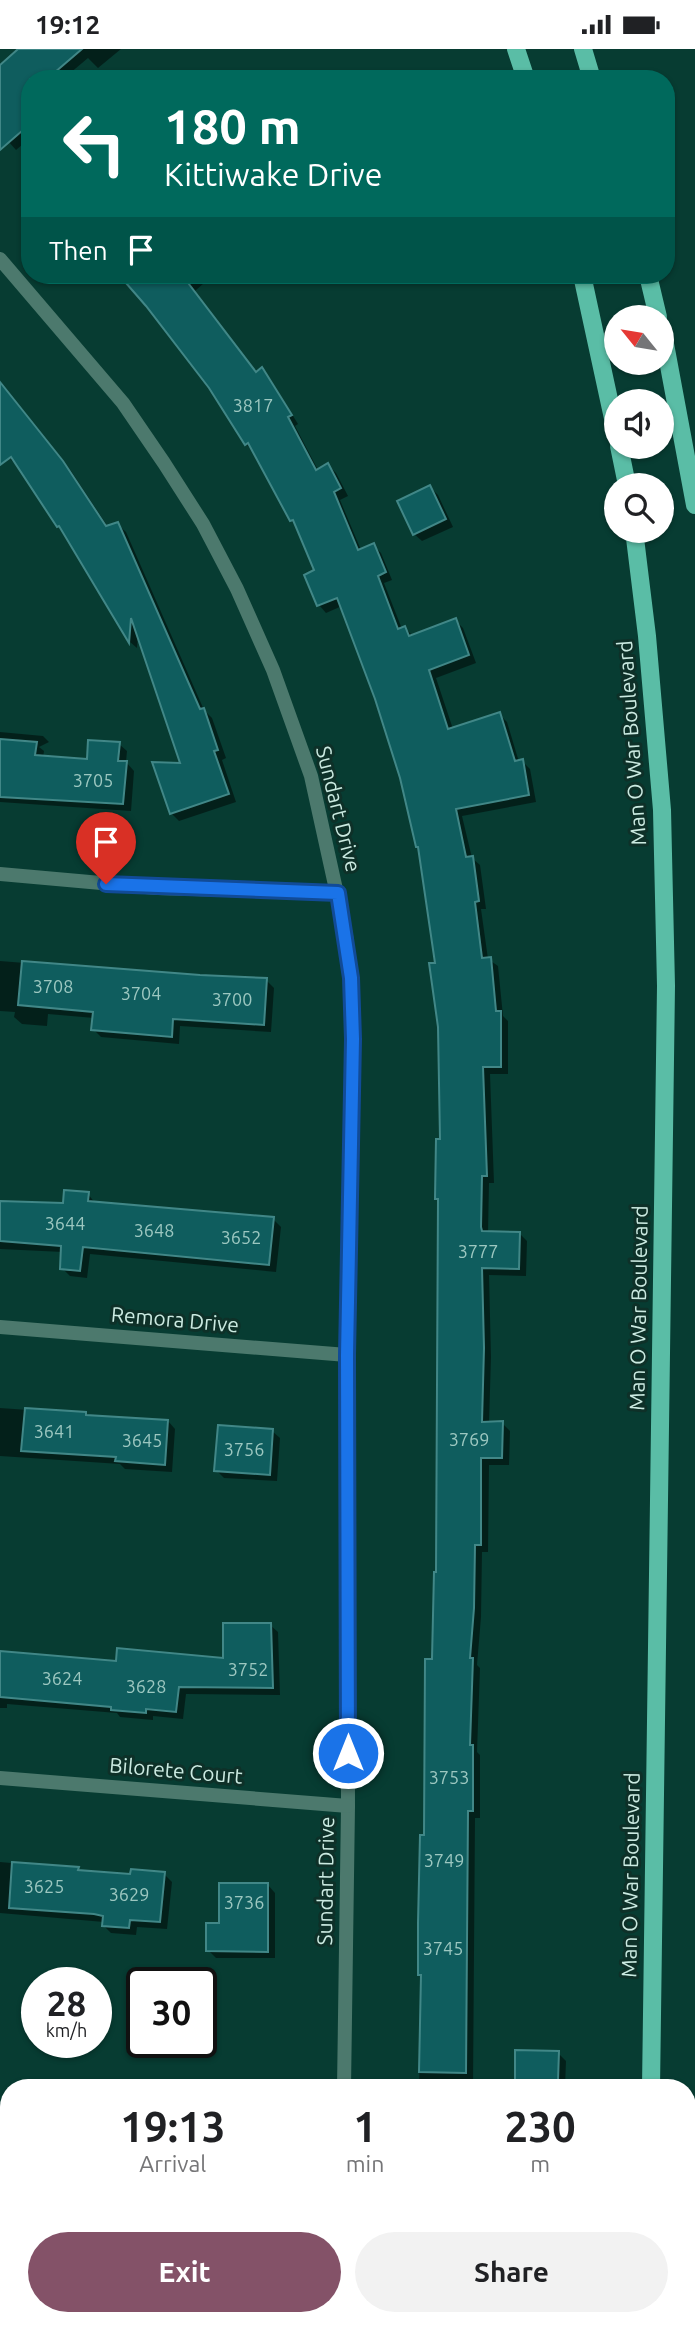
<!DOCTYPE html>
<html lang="en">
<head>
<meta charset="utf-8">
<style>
  body { margin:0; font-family:Ubuntu,sans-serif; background:#f2f2f2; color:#202124; height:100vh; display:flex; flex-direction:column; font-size:26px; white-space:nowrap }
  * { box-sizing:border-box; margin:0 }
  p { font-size:23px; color:#757577 }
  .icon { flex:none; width:38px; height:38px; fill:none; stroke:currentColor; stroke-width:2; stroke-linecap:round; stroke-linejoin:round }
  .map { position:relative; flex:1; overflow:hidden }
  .drawer { position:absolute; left:0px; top:2030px; width:696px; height:247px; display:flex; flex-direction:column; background:#fff; border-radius:28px 28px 0 0; box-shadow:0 2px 5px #0004 }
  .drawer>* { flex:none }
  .hud { position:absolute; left:21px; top:21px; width:654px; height:214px; border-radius:28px; box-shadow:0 2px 5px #0004; background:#00695c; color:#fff; overflow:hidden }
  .needle { width:46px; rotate:300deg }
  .buttons { position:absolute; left:604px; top:256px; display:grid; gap:14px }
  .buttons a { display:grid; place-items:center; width:70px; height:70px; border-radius:50%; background:#fff; box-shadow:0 2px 5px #0004; font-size:35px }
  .speed { position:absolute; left:21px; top:1918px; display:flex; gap:14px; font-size:35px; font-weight:700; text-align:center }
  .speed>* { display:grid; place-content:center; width:91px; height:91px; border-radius:50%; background:#fff; box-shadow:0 2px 5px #0004; line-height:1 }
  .speed small { font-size:18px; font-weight:400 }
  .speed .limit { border:4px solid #111; border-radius:10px; background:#fff; color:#111 }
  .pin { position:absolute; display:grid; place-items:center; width:60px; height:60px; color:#fff; margin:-72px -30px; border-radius:50% 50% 50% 0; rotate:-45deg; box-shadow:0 0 7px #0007 }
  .pin .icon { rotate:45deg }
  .me { position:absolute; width:77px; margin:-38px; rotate:0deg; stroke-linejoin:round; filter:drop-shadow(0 0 5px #0008) }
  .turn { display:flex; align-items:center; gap:24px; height:147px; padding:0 28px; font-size:32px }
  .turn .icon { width:91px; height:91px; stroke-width:2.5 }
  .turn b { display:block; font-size:49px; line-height:60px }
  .then { display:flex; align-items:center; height:66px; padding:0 28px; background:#0003; gap:14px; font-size:26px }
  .eta { display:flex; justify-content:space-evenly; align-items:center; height:119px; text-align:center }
  .eta b { font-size:42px; font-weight:700; line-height:49px }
  .cta { display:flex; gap:14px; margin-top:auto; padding:14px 28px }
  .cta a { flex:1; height:80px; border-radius:42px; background:#845268; color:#fff; font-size:28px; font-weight:700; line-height:80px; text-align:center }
  .cta a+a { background:#f2f2f2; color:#202124 }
  .status { display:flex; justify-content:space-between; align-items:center; height:49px; padding:0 35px; background:#fff; direction:ltr }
  .status svg { height:19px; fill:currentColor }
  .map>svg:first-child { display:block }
</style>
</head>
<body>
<div class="status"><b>19:12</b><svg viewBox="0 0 49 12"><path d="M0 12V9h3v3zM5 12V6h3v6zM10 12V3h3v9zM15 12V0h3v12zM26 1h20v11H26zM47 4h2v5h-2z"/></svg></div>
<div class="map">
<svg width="695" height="2276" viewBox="0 0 695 2276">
  <rect width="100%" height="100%" fill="#073c32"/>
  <!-- shadow -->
  <g fill="#0007">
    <path d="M20,0H121L98,19L88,9L63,30H30V89L16,101L0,83V18Z"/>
    <path d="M122,226H213L195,242L257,324L261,321L269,328L298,375L295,377L318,421L328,416L336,424L348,447L340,451L361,501L373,496L381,504L392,531L384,534L402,580L405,579L413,587L455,571L463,579L476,614L436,629L453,680L499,665L507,673L519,713L522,712L530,720L536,753L462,767L472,809L480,816L486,860H481L488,910L498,917L503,967L508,972V1025H490L494,1134H489L488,1184H519L527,1192L526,1227L489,1226L491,1308L489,1374H502L510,1382L509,1416H489L488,1503H482L481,1568L477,1616L480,1619L477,1703L480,1706V1769H475L473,2039H419L422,1928L420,1925L437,1524L440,1152L437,1150L442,1092L437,915L421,800L402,729L377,649L342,557L326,564L319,556L316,522L297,478L291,471L254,403L246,395L211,338Z"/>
    <path d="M0,333L71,422L108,478L117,475L126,483L204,661L212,669L226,709L222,711L236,753L179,772L171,764L183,716L138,584L137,599L130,593L67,486L58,477L18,416L17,417L0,399Z"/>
    <path d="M430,438L438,446L453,478L422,492L414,485Z"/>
    <path d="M0,683L43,687L49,693L39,698L44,702L43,709L89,712L119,695L127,702L126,713L134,722L131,762L0,753Z"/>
    <path d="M0,912L200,928L266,931L274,939L271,983L180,977L179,995L101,988L93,980L94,969L48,965L47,977L22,975L14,968L15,963L0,962Z"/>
    <path d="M88,1145L95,1154L273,1170L281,1178L276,1223L90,1205L87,1229L70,1227L62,1219L63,1203L0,1200V1154L65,1156Z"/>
    <path d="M0,1359L85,1365L88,1368L168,1372L175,1380L172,1423L125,1420L120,1415L0,1407Z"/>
    <path d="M272,1382L280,1389L277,1432L224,1429L216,1421Z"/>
    <path d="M270,1576L278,1583L280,1646L186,1645L183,1670L153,1667V1671L120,1668L117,1664L7,1655V1659H0V1604L117,1613L225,1611Z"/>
    <path d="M0,1813L78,1820L81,1823L132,1827L164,1825L172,1833L167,1880L137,1878L136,1886L111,1884L104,1877V1873L0,1864Z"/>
    <path d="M268,1836L275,1844V1909H216L208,1901L221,1876Z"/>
    <path d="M558,2004L566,2012L565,2038L524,2037L517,2030Z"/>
    <path d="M0,2061L9,2062V2109H0Z"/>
  </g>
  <!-- building -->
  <g fill="#0f5d5e" stroke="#418787" stroke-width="2">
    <path d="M18,0H82L47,30H30V75L0,101V16Z"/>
    <path d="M119,226H182L256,323L262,318L292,366L288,368L316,421L328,414L341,439L334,443L358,501L374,494L386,523L378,527L398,580L405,577L409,587L456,569L469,606L429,621L448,680L500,663L515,712L523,710L529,746L456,760L466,808L473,807L479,852L475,853L482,909L491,908L496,962H501V1018H483L487,1127H482L481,1178L482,1182L520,1183L519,1220L482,1219L484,1299L482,1373L503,1372L502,1409H481V1496H475L474,1559L470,1609H473L470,1696H473V1762H468L466,2024L419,2023L421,1926H418V1874L420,1786H424L425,1610H432L434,1523H436L438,1150H435L436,1090H440L438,978L429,914H435L418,798H416L400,729L375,650L337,549L317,557L304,526L314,521L293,471L290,472L248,394L245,396L209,339L146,257Z"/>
    <path d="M0,333L63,412L106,477L118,473L200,660L204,659L218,701L214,702L229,745L170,765L152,713L180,714L131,569L129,594L59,477L57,478L11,408L0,416Z"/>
    <path d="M430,436L446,470L413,486L397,452Z"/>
    <path d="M0,690L37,693L35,706L87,710L88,691L120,693L118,712H127L123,755L0,748Z"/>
    <path d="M22,912L200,926L267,929L264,976L173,970L172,988L91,981L93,963L18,956Z"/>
    <path d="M64,1141L89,1143L88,1152L274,1168L269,1216L83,1198L80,1222L60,1220L61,1197L0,1192V1152L63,1154Z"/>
    <path d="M25,1359L86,1363V1366L168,1371L165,1416L115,1412L116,1408L21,1402Z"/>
    <path d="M218,1376L273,1380L270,1426L214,1422Z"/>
    <path d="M223,1574H271L273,1639L179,1638L176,1663L146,1660V1664L111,1661V1658L0,1648V1602L116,1612L117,1599L223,1609Z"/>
    <path d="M12,1813L79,1818L78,1821L130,1825L131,1820L165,1823L160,1873L130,1871L129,1879L102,1877L103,1867L94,1865L9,1859Z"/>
    <path d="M219,1834H268V1903L206,1902V1874H219Z"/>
    <path d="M515,2001L559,2002L558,2032L515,2031Z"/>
  </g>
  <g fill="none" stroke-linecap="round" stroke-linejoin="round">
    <!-- street -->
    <g stroke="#4c796d" stroke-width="14">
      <path d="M0,210L123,354L164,414L203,475L237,540L273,621L311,727L346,886L351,929L353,990L347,1306L348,1757L344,2039"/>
      <path d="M0,825L157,839L338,844"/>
      <path d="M0,1278L347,1306"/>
      <path d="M0,1729L348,1757"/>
      <path d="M341,2276V2268"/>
    </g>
    <!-- secondary -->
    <g stroke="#559f8d" stroke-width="14">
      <path d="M0,2188L9,2189"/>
      <path d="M688,2219L695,2220"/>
    </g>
    <!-- primary -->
    <g stroke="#5abda6" stroke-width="18">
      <path d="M516,0L526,30"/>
      <path d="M583,0L592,30"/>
      <path d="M582,226L616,383"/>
      <path d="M648,226L658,268"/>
      <path d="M662,279L695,456"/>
      <path d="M619,397L627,436"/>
      <path d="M634,481L647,587L662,761L666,937L651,2039"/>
      <path d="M648,2276V2268"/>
    </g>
  </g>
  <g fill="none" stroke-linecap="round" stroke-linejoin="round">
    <!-- route casing -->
    <g stroke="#114b97" stroke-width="18">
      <path id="route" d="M106,835L338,844L351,929L353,990L347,1306L348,1704"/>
    </g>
    <!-- route -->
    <use href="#route" stroke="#1a73e8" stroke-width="12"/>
  </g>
  <g text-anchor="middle" stroke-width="6" stroke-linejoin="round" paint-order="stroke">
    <!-- number labels -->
    <g font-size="18" fill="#9cc7c0">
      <text x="253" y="363">3817</text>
      <text x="93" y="738">3705</text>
      <text x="53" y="944">3708</text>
      <text x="141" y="951">3704</text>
      <text x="232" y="957">3700</text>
      <text x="65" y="1181">3644</text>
      <text x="154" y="1188">3648</text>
      <text x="241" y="1195">3652</text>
      <text x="478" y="1209">3777</text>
      <text x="54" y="1389">3641</text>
      <text x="469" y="1397">3769</text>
      <text x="142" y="1398">3645</text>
      <text x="244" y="1407">3756</text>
      <text x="248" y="1627">3752</text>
      <text x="62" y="1636">3624</text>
      <text x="146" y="1644">3628</text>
      <text x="449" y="1735">3753</text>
      <text x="444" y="1818">3749</text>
      <text x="44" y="1844">3625</text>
      <text x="129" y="1852">3629</text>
      <text x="244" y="1860">3736</text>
      <text x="443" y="1906">3745</text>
    </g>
    <!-- street labels -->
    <g font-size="21" fill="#cbeae1" stroke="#0e3028">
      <text transform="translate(632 694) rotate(-94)" y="7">Man O War Boulevard</text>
      <text transform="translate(338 760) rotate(76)" y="7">Sundart Drive</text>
      <text transform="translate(639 1259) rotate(-89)" y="7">Man O War Boulevard</text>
      <text transform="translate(175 1271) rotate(5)" y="7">Remora Drive</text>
      <text transform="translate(176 1722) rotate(5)" y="7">Bilorete Court</text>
      <text transform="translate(631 1826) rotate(-89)" y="7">Man O War Boulevard</text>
      <text transform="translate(326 1832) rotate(-89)" y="7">Sundart Drive</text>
    </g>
  </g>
</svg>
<div class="buttons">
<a><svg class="needle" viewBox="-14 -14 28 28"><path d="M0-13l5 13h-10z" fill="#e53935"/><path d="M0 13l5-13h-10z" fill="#757577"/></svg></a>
<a><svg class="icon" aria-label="sound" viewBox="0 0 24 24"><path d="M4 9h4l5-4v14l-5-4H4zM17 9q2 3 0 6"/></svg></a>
<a><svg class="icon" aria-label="search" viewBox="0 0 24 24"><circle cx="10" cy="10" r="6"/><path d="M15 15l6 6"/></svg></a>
</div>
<div class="speed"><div>28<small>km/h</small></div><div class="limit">30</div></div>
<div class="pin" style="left:106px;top:835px;background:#d93025"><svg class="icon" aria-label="arrive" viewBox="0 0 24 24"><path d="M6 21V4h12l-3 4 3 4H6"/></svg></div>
<svg class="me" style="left:348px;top:1704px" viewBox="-20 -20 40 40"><circle r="17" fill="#1a73e8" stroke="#fff" stroke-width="3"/><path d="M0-11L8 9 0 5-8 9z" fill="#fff"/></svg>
<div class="hud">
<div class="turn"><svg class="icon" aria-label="left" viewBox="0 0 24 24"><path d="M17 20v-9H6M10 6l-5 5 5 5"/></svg><div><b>180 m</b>Kittiwake Drive</div></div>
<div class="then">Then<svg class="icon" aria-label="arrive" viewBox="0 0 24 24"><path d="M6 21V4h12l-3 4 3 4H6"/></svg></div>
</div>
<section class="drawer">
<div class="eta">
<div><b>19:13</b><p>Arrival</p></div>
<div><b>1</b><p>min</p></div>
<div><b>230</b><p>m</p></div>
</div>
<div class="cta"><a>Exit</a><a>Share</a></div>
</section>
</div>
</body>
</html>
